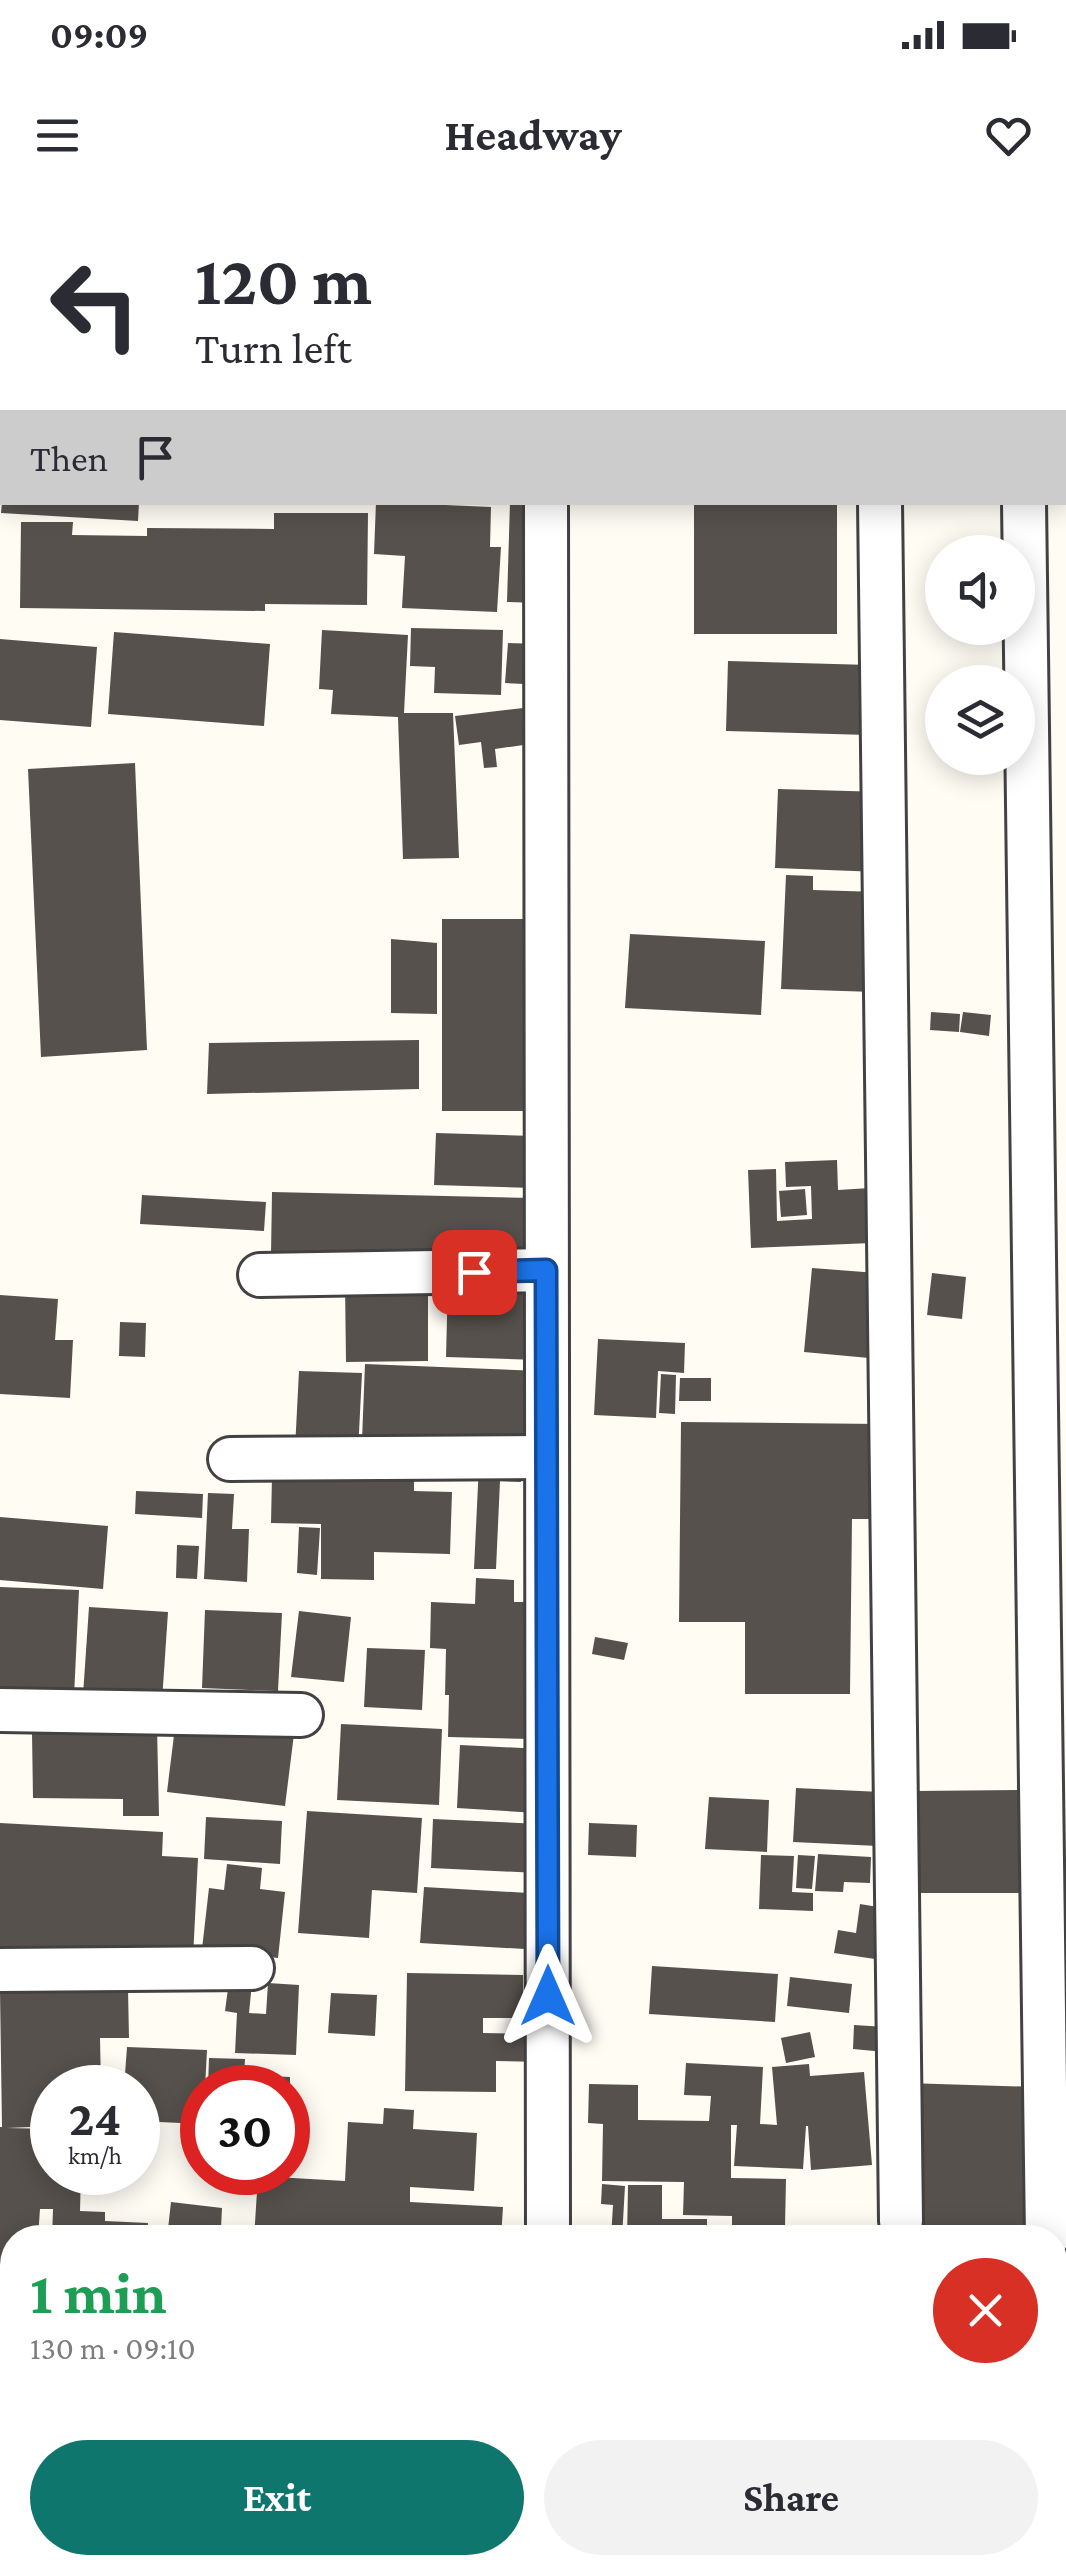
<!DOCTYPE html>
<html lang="en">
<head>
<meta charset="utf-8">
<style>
  body { margin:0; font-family:"Crimson Pro",serif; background:#f2f2f3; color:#2b2b33; height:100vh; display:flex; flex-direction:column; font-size:38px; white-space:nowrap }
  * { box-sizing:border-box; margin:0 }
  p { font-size:32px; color:#7c7c81 }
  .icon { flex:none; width:55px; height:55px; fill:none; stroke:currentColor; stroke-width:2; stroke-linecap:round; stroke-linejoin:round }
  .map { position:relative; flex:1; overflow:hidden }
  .details { position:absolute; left:0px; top:2025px; width:1068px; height:350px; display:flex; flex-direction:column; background:#fff; border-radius:40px 40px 0 0; box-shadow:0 5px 25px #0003 }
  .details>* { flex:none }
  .guide { position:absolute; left:0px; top:0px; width:1068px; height:305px; box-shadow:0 5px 25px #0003; background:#fff; color:#2b2b33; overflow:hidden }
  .tools { position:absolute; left:925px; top:335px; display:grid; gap:20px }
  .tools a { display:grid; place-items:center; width:110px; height:110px; border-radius:50%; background:#fff; box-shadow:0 5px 25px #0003; font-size:50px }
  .speed { position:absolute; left:30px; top:1865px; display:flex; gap:20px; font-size:50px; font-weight:700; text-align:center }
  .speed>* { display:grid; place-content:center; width:130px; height:130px; border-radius:50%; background:#fff; box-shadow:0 5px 25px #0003; line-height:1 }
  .speed small { font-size:25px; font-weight:400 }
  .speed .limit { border:15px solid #d22; background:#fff; color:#111 }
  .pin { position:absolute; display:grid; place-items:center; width:85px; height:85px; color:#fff; margin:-42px; border-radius:20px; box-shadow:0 5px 15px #0006 }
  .me { position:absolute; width:110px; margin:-55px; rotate:0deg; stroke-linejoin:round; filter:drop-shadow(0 0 8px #0008) }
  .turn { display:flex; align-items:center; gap:35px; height:210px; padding:0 30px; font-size:45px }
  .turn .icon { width:130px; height:130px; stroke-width:2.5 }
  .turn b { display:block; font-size:70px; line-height:85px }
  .then { display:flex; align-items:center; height:95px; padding:0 30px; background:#0003; gap:20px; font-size:38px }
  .round { display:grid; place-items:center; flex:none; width:105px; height:105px; border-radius:52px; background:#f2f2f3 }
  .summary { display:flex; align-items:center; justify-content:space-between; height:170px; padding:0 30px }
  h1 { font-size:60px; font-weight:700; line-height:75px; color:#1e9e55 }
  .action { display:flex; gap:20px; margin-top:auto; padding:20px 30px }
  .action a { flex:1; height:115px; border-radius:60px; background:#0f766e; color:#fff; font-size:40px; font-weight:700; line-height:115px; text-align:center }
  .action a+a { background:#f2f2f3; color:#2b2b33 }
  .status { display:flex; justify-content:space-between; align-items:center; height:70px; padding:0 50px; background:#fff; direction:ltr }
  .status svg { height:28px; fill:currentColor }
  header { display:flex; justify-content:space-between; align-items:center; height:130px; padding:0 30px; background:#fff; font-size:45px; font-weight:700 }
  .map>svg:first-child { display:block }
</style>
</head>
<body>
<div class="status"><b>09:09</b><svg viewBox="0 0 49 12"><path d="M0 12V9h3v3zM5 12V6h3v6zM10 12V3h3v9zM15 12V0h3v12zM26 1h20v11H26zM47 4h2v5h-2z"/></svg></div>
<header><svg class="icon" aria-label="menu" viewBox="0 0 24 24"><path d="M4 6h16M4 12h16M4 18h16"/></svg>Headway<svg class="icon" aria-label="heart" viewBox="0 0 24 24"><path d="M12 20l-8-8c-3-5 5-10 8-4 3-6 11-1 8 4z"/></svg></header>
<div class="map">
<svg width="1066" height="2375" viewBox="0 0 1066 2375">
  <rect width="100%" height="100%" fill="#fefcf3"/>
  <!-- building -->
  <g fill="#57514d">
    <path d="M2,302H139L138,321L1,313Z"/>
    <path d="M376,302L491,307L490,347H501L497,412L402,408L405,356L374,354Z"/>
    <path d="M510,302H543L539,403L507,402Z"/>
    <rect x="694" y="302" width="143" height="132"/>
    <path d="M274,313H368L367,405L265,404V411L20,408L21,322H73L72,335L147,336V328L274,329Z"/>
    <path d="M411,428L503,430L501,495L434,493L435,467L410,466Z"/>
    <path d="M322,430L408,435L404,513H453L459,658L403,659L398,517L331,514L333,490L319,489Z"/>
    <path d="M114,432L270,444L264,526L108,514Z"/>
    <path d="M0,439L97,447L91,527L0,520Z"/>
    <path d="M508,443L538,444L537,470H525L524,484L505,483Z"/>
    <path d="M728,461L870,465L868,535L726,531Z"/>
    <path d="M532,507L537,543L495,549L497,567L484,568L481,542L459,545L455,516Z"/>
    <path d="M135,563L147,850L41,857L28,569Z"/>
    <path d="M778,589L883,592L880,672L775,668Z"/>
    <path d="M786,675L813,676V690L878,692L874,792L781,789Z"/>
    <path d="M442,719H526L540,911H442Z"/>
    <path d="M630,734L765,741L761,815L625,808Z"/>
    <path d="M391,739L437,743V814L391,813Z"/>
    <path d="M931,812L960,814L959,832L930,830Z"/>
    <path d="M963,812L991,815L989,836L960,832Z"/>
    <path d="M419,840V889L207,894L209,843Z"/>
    <path d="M436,933L534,936L532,988L434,985Z"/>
    <path d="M837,960L838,990L870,988L872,1043L751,1048L748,970L776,969L777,1021L812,1019L811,986L786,987L785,962Z"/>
    <path d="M805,989L807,1015L781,1017L779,991Z"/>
    <path d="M272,992L533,998L531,1060L271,1054Z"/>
    <path d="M142,995L266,1002L264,1031L140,1024Z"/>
    <path d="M812,1068L877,1073L869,1158L804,1152Z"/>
    <path d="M932,1073L966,1077L962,1119L927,1115Z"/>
    <path d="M448,1080L541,1083L538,1160L446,1157Z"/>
    <path d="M428,1083V1161L346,1162L345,1084Z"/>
    <path d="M0,1095L58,1099L55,1140H73L70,1198L0,1194Z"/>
    <path d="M120,1122L146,1123L145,1157L119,1156Z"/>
    <path d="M598,1139L685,1143L684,1173L658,1171L656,1218L594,1215Z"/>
    <path d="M365,1164L542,1171L539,1246L362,1240Z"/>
    <path d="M299,1171L362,1173L358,1252L295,1249Z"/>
    <path d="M661,1174L676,1175L675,1214L659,1213Z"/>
    <path d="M680,1178H711V1201H679Z"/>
    <path d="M681,1222L880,1224L879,1319H852L850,1494H745V1422H679Z"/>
    <path d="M479,1264L522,1266L521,1282L500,1281L496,1369H474Z"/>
    <path d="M272,1276L414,1279V1291L452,1292L450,1354L374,1352V1380L321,1379V1324L271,1323Z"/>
    <path d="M136,1291L203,1294L202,1318L135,1314Z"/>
    <path d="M208,1293L234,1294L232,1329H249L247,1382L204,1379Z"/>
    <path d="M0,1317L108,1326L103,1389L0,1380Z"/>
    <path d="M299,1327L320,1328L317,1375L297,1373Z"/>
    <path d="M177,1345L199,1346L197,1379L176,1378Z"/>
    <path d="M476,1378L514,1380V1402H537L530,1539L448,1537L449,1495H445L446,1449L430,1448L431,1402L475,1404Z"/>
    <path d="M0,1387L79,1390L74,1497L0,1494Z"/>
    <path d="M89,1407L168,1412L162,1501L83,1495Z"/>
    <path d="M205,1410L282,1413L278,1491L202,1488Z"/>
    <path d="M299,1411L351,1417L344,1482L291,1477Z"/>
    <path d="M595,1437L628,1443L624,1460L592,1454Z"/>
    <path d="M367,1448L425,1450L422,1510L364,1507Z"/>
    <path d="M176,1519L294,1534L285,1606L167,1592Z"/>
    <path d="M341,1524L442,1529L439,1605L337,1600Z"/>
    <path d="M157,1527L159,1616H123V1599L33,1598L32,1533Z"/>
    <path d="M460,1545L541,1549L538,1613L457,1608Z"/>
    <path d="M796,1588L881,1592L878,1646L793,1642Z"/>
    <path d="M1029,1590V1693H915L916,1591Z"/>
    <path d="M709,1597L769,1600L767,1652L705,1649Z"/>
    <path d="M307,1611L422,1618L417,1693L372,1690L369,1738L298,1733Z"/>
    <path d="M206,1617L282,1621L280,1664L204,1659Z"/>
    <path d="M433,1619L540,1624L538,1673L431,1668Z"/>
    <path d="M0,1623L163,1632L162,1656L198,1658L193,1758H0Z"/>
    <path d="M589,1623L637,1625L636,1657L588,1655Z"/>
    <path d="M818,1654L871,1657L870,1683L844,1682L843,1692L815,1691Z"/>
    <path d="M761,1655L794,1656L792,1692L813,1693V1711L759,1709Z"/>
    <path d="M798,1655L815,1656L812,1689L796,1688Z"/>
    <path d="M227,1664L262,1668L260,1689L285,1692L278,1758L202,1749L209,1688L224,1690Z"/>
    <path d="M424,1687L545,1694L542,1750L420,1743Z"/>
    <path d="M860,1704L890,1709L882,1760L834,1753L838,1730L856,1733Z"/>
    <path d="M652,1766L778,1774L775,1822L649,1814Z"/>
    <path d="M407,1773L523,1775V1818H483V1833L544,1834L543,1862L496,1861V1892L405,1891Z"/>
    <path d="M790,1777L852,1784L849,1813L787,1806Z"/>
    <path d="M229,1781L252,1783L249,1813L266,1814L268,1783L299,1785L296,1855L235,1853L237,1813L225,1811Z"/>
    <path d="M128,1789L129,1838H100L101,1888H52V1926L7,1928L52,1929V1972H81L80,2011L105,2012V2021L148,2023L147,2038H52L53,2009H40L38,2038H12V2087L0,2086V1927H2L0,1791Z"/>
    <path d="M331,1793L377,1795L375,1836L328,1833Z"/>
    <path d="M854,1825L886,1827L885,1852L853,1849Z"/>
    <path d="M810,1832L815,1857L786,1863L781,1838Z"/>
    <path d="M127,1847L207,1850L205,1888H202V1924L138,1921V1888H124Z"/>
    <path d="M209,1858L245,1859L244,1875L290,1877V1888H208Z"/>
    <path d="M686,1863L763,1867L760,1924L777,1925L772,1867L809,1864L810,1876L864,1872L872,1965L811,1970L808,1926H806L803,1969L734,1966L737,1925H731V1978L786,1979L785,2027H732V2016L683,2015L684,1982L602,1981L603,1924L588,1923L589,1884L638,1885V1920L709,1921L711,1896L684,1895Z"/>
    <path d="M906,1883L1038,1887L1034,2038H906Z"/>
    <path d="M384,1908L414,1910L413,1929L477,1933L474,1991L410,1987V2002L503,2007L501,2038H254L258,1976L345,1981L348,1922L383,1924Z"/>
    <path d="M602,1984L625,1986L622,2038H611L613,2005L601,2004Z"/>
    <path d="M628,1985H662V2019H707V2038H627Z"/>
    <path d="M171,2002L222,2008L221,2028L209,2027L207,2038H167Z"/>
    <path d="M0,2125H12V2196L0,2195Z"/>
    <path d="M0,2229L12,2230V2307H0Z"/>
    <path d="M1066,2285V2375H1048L1047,2366L974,2374L973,2362H1055V2287Z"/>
    <path d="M12,2359V2362H21L22,2375H0V2360Z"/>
    <path d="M28,2362H110L112,2375H31Z"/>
    <path d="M207,2362H412V2365L284,2375H208Z"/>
    <path d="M624,2362H857L858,2375H624Z"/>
    <path d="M911,2362H971L972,2375H913Z"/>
  </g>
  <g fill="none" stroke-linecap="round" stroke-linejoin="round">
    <!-- minor casing -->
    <g stroke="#424242" stroke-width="48">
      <g id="minor">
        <path d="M877,0V2"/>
        <path d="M1019,0V2"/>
        <path d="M546,2V0"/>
        <path d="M546,302L548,2038"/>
        <path d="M880,302L901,2021"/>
        <path d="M1024,302L1047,2038"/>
        <path d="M260,1075L546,1070"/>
        <path d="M230,1259L546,1257"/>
        <path d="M0,1510L301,1515"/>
        <path d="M0,1770L252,1768"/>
        <path d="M0,2100H12"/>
        <path d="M1055,2232L1066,2230"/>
        <path d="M0,2328L12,2326"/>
        <path d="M133,2362L135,2375"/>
      </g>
    </g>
    <!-- minor -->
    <use href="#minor" stroke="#fff" stroke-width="42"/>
  </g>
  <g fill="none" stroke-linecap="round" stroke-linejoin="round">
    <!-- route casing -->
    <g stroke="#114b97" stroke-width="25">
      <path id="route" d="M474,1072L546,1070L548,1796"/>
    </g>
    <!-- route -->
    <use href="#route" stroke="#1a73e8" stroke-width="18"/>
  </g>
</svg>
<div class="tools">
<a><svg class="icon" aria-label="sound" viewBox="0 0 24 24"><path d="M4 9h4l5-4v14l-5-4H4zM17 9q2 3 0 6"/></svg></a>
<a><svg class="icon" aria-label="layers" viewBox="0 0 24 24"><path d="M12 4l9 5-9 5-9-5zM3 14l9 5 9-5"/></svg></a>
</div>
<div class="speed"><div>24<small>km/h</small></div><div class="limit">30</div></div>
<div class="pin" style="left:474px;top:1072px;background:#d93025"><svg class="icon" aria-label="arrive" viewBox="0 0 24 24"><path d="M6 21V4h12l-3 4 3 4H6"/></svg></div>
<svg class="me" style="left:548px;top:1796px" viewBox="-20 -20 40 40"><path d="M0-17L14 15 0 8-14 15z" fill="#1a73e8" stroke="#fff" stroke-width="4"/></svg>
<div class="guide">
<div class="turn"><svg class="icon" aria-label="left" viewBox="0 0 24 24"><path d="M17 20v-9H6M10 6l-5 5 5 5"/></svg><div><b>120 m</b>Turn left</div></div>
<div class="then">Then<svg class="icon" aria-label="arrive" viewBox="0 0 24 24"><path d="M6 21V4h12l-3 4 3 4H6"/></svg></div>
</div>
<section class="details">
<div class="summary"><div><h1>1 min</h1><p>130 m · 09:10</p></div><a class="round" style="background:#d93025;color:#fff"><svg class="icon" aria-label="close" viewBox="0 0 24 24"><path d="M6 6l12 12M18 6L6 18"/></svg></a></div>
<div class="action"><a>Exit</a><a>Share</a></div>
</section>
</div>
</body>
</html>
